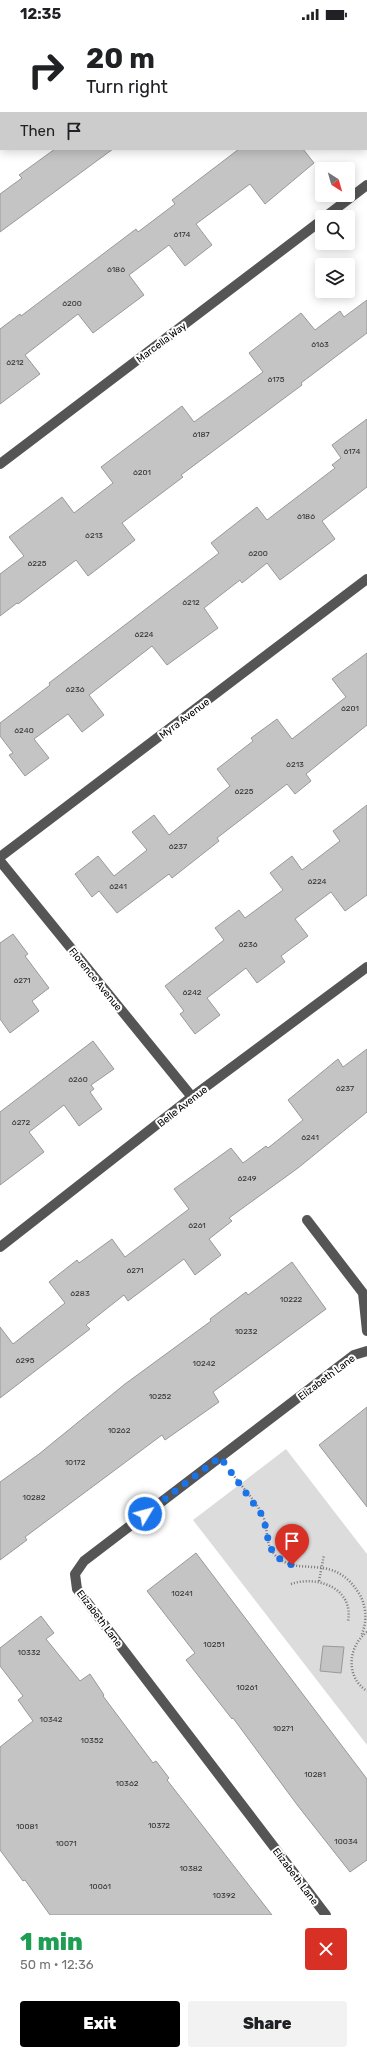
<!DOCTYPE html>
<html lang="en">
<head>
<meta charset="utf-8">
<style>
  body { margin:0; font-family:Rubik,sans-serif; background:#f2f2f2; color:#202124; height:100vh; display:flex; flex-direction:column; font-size:15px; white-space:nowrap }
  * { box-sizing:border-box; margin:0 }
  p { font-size:13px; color:#757577 }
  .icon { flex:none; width:22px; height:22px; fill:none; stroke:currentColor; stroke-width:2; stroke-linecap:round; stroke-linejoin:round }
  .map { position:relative; height:1887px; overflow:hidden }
  .side { display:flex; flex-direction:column; background:#fff; flex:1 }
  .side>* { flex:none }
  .banner { position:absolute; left:0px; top:0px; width:367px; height:122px; box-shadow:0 2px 10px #0003; background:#fff; color:#202124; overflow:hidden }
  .needle { width:26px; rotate:143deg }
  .fabs { position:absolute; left:315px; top:134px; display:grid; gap:8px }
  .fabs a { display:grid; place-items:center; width:40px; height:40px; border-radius:4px; background:#fff; box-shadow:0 2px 10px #0003; font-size:20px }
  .pin { position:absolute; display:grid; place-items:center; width:34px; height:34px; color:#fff; margin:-41px -17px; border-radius:50% 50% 50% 0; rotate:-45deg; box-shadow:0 0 4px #0007 }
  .pin .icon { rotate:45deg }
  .me { position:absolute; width:44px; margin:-22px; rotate:53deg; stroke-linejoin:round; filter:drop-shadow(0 0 3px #0008) }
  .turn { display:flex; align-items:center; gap:14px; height:84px; padding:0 20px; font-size:18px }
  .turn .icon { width:52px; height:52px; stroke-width:2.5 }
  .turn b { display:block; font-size:28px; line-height:34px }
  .then { display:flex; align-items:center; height:38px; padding:0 20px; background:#0003; gap:8px; font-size:15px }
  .round { display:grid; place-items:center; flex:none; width:42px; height:42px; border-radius:4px; background:#f2f2f2 }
  .headline { display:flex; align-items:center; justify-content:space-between; height:68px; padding:0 20px }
  h1 { font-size:24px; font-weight:800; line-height:30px; color:#1e9e55 }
  .cta { display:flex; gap:8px; margin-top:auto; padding:8px 20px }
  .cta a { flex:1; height:46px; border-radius:4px; background:#000; color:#fff; font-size:16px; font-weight:800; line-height:46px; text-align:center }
  .cta a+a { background:#f2f2f2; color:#202124 }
  .status { display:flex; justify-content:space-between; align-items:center; height:28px; padding:0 20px; background:#fff; direction:ltr }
  .status svg { height:11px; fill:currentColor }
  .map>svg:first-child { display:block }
</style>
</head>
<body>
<div class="status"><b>12:35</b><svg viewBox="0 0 49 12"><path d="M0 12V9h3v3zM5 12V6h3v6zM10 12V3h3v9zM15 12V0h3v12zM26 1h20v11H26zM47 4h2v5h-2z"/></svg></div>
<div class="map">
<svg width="367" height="1887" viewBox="0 0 367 1887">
  <rect width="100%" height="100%" fill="#fff"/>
  <!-- green -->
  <path fill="#dcdcdc" d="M286,1421L367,1526V1717L193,1492Z"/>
  <!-- building -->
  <g fill="#c4c4c4" stroke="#999">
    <path d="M55,121H113L0,204V166L22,150L19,147Z"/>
    <path d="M239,121H303L314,135L265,176L250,156L196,196L212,217L185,238L169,217L129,247L144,267L93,305L78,286L25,327L40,346L0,376V301L20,286L21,288L136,201L138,204L175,176L172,172Z"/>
    <path d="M367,272V305L301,355L302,357L181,447L183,449L122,495L135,512L88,548L76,532L18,576L17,575L0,588V546L24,528L9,509L62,469L74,485L113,455L101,439L182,378L194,394L263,344L249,325L301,285L315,302L340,283L344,289Z"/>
    <path d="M367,391V459L322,493L335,511L280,552L267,535L242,555L240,552L204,580L218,600L167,637L152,618L89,667L104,687L82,704L68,686L34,711L49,730L25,748L9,727L13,725L0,708V695L50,657L49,655L219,525L211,515L257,479L267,492L335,440L332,437L341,430L332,417Z"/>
    <path d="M367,625V697L306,746L311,753L295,766L287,756L217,810L219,813L172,850L169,846L117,885L99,863L92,869L75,846L98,828L114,848L147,822L132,804L154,787L169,807L230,758L217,741L253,713L251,710L277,691L292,711L346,669L332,651Z"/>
    <path d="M367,777V867L345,883L331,864L295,891L308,908L281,928L285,934L257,955L246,940L207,970L220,987L195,1006L180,986L184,983L165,958L224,912L215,900L239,882L245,890L283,862L270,845L292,828L302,842L340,813L333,803Z"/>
    <path d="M13,906L28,926L25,928L49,960L32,973L39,983L10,1005L0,991V915Z"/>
    <path d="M93,1013L114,1041L91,1057L94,1061L90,1064L102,1081L79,1098L64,1077L29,1104L44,1124L0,1157V1084Z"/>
    <path d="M367,1021V1084L298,1140L229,1190L232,1193L209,1211L221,1227L195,1247L184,1231L128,1273L124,1267L86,1297L90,1301L0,1370V1299L13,1316L65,1275L49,1254L77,1232L79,1235L112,1211L125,1229L189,1181L174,1161L231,1120L243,1135L266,1118L268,1120L303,1092L288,1072L338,1031L343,1039Z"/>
    <path d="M292,1234L326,1281L213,1364L219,1374L165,1412L162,1407L25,1509L27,1512L0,1532V1454L39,1426L125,1356L211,1293L210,1291L246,1264L248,1267Z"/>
    <path d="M367,1379V1479L319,1417Z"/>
    <path d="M196,1525L367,1751V1832L350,1844L298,1778L233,1690L232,1691L186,1632L195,1625L147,1563Z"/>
    <path d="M41,1588L54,1605L46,1611L80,1653L90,1646L104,1667L103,1668L153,1735L156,1733L169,1750L167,1752L272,1887H50L25,1852L23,1853L0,1822V1719L33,1693L18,1672L23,1668L0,1638V1620Z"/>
    <path d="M323,1618L344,1619L341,1645L320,1643Z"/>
  </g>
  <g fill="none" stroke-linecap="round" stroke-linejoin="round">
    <!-- path -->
    <g stroke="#777" stroke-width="2.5" stroke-dasharray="1 2" stroke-linecap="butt">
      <path d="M231,1444C241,1458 256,1473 263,1488C269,1502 264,1516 276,1528C299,1551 333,1522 360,1567C367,1580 367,1595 361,1608"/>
      <path d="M319,1553L324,1527"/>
      <path d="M291,1556C317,1547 354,1560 348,1593"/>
      <path d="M367,1604C348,1618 345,1649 367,1663"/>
    </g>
    <!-- minor -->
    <g stroke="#555" stroke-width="10">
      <path d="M59,1L60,0"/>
      <path d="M0,46L1,45"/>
      <path d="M325,189L367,157"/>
      <path d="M0,436L322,192"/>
      <path d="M0,829L367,551"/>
      <path d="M0,833L192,1069"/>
      <path d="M307,1192L363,1265L367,1303"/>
      <path d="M0,1219L192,1069L367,939"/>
      <path d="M326,1887L77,1561L75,1546L84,1533L354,1327L367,1323"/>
    </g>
  </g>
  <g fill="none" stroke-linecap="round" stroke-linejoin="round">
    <!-- route -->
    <path stroke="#1a73e8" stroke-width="7" stroke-dasharray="0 12.6" d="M145,1486L220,1429L262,1487C271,1510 263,1526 292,1537"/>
  </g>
  <g text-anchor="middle" stroke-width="4" stroke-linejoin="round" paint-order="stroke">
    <!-- number labels -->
    <g font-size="8" fill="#313131">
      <text x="182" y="209">6174</text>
      <text x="116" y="244">6186</text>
      <text x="72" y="278">6200</text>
      <text x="320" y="319">6163</text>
      <text x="15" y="337">6212</text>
      <text x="276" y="354">6175</text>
      <text x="201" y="409">6187</text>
      <text x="352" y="426">6174</text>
      <text x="142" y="447">6201</text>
      <text x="306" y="491">6186</text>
      <text x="94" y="510">6213</text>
      <text x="258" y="528">6200</text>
      <text x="37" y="538">6225</text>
      <text x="191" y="577">6212</text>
      <text x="144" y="609">6224</text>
      <text x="75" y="664">6236</text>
      <text x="350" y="683">6201</text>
      <text x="24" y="705">6240</text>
      <text x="295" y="739">6213</text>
      <text x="244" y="766">6225</text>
      <text x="178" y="821">6237</text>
      <text x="317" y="856">6224</text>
      <text x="118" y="861">6241</text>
      <text x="248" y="919">6236</text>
      <text x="22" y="955">6271</text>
      <text x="192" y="967">6242</text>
      <text x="78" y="1054">6260</text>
      <text x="345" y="1063">6237</text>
      <text x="21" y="1097">6272</text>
      <text x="310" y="1112">6241</text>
      <text x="247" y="1153">6249</text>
      <text x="197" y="1200">6261</text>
      <text x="135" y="1245">6271</text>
      <text x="80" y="1268">6283</text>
      <text x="291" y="1274">10222</text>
      <text x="246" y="1306">10232</text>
      <text x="25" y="1335">6295</text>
      <text x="204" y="1338">10242</text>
      <text x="160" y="1371">10252</text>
      <text x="119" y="1405">10262</text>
      <text x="75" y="1437">10172</text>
      <text x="34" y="1472">10282</text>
      <text x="182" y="1568">10241</text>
      <text x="214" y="1619">10251</text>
      <text x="29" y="1627">10332</text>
      <text x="247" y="1662">10261</text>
      <text x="51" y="1694">10342</text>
      <text x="283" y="1703">10271</text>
      <text x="92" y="1715">10352</text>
      <text x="315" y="1749">10281</text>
      <text x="127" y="1758">10362</text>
      <text x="159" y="1800">10372</text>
      <text x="27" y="1801">10081</text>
      <text x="346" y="1816">10034</text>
      <text x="66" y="1818">10071</text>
      <text x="191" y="1843">10382</text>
      <text x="100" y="1861">10061</text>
      <text x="224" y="1870">10392</text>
    </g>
    <!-- street labels -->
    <g font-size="10" fill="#000" stroke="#fff">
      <text transform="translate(161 314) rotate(-37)" y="4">Marcella Way</text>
      <text transform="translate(184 690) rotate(-37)" y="4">Myra Avenue</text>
      <text transform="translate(96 951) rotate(51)" y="4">Florence Avenue</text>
      <text transform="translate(182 1078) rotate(-38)" y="4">Belle Avenue</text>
      <text transform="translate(326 1349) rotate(-37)" y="4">Elizabeth Lane</text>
      <text transform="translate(100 1590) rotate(53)" y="4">Elizabeth Lane</text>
      <text transform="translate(296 1848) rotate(53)" y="4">Elizabeth Lane</text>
    </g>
  </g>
</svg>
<div class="fabs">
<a><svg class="needle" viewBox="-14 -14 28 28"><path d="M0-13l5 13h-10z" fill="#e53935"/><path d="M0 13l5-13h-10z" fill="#757577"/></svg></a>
<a><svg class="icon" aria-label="search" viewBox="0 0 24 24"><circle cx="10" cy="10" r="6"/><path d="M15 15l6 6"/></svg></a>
<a><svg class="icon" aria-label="layers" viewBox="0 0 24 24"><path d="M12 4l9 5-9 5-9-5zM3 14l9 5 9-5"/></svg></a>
</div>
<div class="pin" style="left:292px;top:1537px;background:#d93025"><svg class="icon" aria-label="arrive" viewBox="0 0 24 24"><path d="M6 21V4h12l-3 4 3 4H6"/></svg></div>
<svg class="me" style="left:145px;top:1486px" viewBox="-20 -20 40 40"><circle r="17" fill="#1a73e8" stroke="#fff" stroke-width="3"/><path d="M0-11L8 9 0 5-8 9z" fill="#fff"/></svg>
<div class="banner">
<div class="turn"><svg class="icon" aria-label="right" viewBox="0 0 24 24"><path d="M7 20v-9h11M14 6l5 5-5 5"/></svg><div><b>20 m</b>Turn right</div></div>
<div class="then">Then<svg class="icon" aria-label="arrive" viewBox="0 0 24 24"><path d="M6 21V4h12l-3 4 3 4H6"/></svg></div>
</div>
</div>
<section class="side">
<div class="headline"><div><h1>1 min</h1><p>50 m · 12:36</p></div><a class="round" style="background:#d93025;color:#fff"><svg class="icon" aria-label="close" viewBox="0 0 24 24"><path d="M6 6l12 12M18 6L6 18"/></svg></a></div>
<div class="cta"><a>Exit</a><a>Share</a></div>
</section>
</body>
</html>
